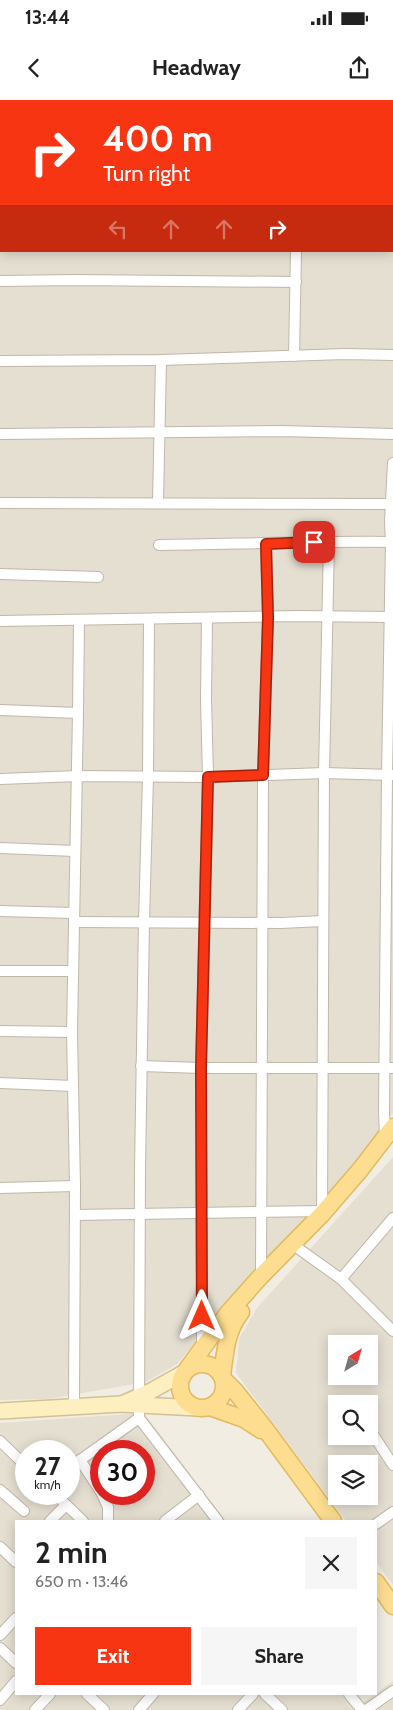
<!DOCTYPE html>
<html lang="en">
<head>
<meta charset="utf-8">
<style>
  body { margin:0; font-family:Cabin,sans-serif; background:#f6f6f6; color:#222; height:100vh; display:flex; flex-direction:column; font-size:19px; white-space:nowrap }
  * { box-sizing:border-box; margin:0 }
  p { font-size:16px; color:#767676 }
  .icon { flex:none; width:28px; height:28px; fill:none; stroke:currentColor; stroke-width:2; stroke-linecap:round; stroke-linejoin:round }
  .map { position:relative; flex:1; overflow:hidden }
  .panel { position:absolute; left:15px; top:1420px; width:362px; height:175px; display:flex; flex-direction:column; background:#fff; border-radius:0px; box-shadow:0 2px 12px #0003 }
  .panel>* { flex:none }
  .hud { position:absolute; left:0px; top:0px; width:394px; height:152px; box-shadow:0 2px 12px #0003; background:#f83513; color:#fff; overflow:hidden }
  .needle { width:32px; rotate:37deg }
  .controls { position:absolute; left:328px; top:1235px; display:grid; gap:10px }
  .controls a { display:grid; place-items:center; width:50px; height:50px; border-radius:0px; background:#fff; box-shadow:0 2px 12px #0003; font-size:25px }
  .speed { position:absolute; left:15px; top:1340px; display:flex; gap:10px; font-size:25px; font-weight:700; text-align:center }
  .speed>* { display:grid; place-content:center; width:65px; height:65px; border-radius:50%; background:#fff; box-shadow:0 2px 12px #0003; line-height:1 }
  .speed small { font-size:12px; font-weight:400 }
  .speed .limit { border:8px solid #d22; background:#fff; color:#111 }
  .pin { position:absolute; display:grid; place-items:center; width:42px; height:42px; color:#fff; margin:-21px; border-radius:10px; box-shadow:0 2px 8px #0006 }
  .me { position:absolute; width:55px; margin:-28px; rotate:0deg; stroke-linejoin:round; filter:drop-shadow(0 0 4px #0008) }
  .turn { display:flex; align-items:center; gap:18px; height:105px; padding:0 20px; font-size:22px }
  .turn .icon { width:65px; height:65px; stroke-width:2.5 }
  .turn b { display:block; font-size:35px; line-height:42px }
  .lanes { display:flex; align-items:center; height:48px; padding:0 20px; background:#0003; justify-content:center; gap:25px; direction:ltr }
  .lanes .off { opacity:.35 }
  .round { display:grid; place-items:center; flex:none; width:52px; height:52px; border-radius:0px; background:#f6f6f6 }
  .headline { display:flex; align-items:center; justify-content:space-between; height:85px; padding:0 20px }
  h1 { font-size:30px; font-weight:700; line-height:38px }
  .action { display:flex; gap:10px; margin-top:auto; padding:10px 20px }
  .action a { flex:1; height:58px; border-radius:0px; background:#f83513; color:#fff; font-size:20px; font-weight:700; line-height:58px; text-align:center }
  .action a+a { background:#f6f6f6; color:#222 }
  .status { display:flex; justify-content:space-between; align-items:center; height:35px; padding:0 25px; background:#fff; direction:ltr }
  .status svg { height:14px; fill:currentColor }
  header { display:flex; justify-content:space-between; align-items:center; height:65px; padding:0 20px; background:#fff; font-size:22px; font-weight:700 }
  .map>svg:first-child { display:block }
</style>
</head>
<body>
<div class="status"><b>13:44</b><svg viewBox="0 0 49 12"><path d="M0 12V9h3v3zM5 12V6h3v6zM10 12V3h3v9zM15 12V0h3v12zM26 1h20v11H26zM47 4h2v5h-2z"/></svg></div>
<header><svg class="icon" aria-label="back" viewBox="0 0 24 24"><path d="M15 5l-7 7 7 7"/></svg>Headway<svg class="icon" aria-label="share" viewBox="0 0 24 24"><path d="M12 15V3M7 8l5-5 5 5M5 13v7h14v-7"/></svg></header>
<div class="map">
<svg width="393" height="1610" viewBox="0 0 393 1610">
  <rect width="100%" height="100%" fill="#f1ede3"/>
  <!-- residential -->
  <g fill="#e5dfd1" fill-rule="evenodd">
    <path d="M0,0H393V1013L358,1061L274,1151L177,1264L146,1282L48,1299L0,1300ZM1,1H392V151H1Z"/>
    <path d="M393,1057V1485L376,1462V1421H346L236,1273L239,1239L257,1208ZM336,1244H369V1276H336ZM336,1304H369V1336H336ZM336,1364H369V1396H336Z"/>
    <path d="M144,1313L226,1421H16V1594H357L363,1602L393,1581V1610H0V1323ZM26,1351H69V1394H26ZM101,1351H144V1394H101Z"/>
  </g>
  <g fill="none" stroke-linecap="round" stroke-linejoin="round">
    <!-- minor casing -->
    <g stroke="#c0b7a9" stroke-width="12">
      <g id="minor">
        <path d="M296,1V0"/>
        <path d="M0,46H1"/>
        <path d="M0,113H1"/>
        <path d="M0,181L75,180L296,182"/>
        <path d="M294,256L296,151"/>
        <path d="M0,261L161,260L345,254L393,255"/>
        <path d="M0,334L282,331L393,334"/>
        <path d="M0,403L393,404"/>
        <path d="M158,403L161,260"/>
        <path d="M159,445C237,444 315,441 393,442"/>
        <path d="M0,474L98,477"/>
        <path d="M149,519L148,677L144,822L140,1069L139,1318L218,1421"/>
        <path d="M0,521L298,516L393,517"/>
        <path d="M0,610L78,613L79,521"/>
        <path d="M0,679L78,676L208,677L324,673L392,675"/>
        <path d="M0,748L75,751"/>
        <path d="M0,811L73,813"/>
        <path d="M74,822L281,823L323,821"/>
        <path d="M0,871H73"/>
        <path d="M0,931L72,932"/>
        <path d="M141,966L201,968H393"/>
        <path d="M0,983L73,986"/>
        <path d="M385,1037L384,1012L387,675L391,442L390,422L393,363"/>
        <path d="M0,1088L75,1086"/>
        <path d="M322,1111L324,673L329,443"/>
        <path d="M75,1115L322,1111V1114"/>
        <path d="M299,1149L341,1179L393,1231"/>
        <path d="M261,1176L263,675L268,518L266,443"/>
        <path d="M341,1179L393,1118"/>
        <path d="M202,1247L201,968L208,677L206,599L207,519"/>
        <path d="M74,1308L75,1086L72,932L78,613"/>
        <path d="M374,1336L393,1365"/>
        <path d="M0,1341L26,1366"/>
        <path d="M80,1360L101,1392"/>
        <path d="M69,1368L139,1318"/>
        <path d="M0,1390L24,1411"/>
        <path d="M55,1394L83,1421"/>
        <path d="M102,1394L108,1407V1421"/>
        <path d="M50,1421L66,1405"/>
        <path d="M165,1421L199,1395"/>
        <path d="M376,1424L393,1412"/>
        <path d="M0,1447L16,1462"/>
        <path d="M0,1535L16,1518"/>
        <path d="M0,1548L16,1563"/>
        <path d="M87,1594L104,1610"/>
        <path d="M265,1594L282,1610"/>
        <path d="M349,1594L362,1610"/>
        <path d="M0,1600L16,1581"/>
        <path d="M35,1610L50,1594"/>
        <path d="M139,1610L153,1594"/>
        <path d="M238,1610L253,1594"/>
        <path d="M366,1610L393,1591"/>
      </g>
    </g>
    <!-- secondary casing -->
    <g stroke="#d2c193" stroke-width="18">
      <g id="secondary">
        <path d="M124,1303L151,1291L185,1272"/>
        <path d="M0,1311L121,1304L198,1308"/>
      </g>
    </g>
    <!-- primary casing -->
    <g stroke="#e2ba60" stroke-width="19">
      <g id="primary">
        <circle cx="202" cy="1286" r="22"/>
        <path d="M188,1268L228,1213L261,1176L322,1114L360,1070L393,1027"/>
        <path d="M222,1276C225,1253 226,1231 241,1212"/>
        <path d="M224,1280L235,1291L263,1326L333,1421"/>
        <path d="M210,1307L244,1319L261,1330"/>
        <path d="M376,1482L393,1506"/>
      </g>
    </g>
    <!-- minor -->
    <use href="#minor" stroke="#fff" stroke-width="10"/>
    <!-- secondary -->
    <use href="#secondary" stroke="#feefc0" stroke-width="15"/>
    <!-- primary -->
    <use href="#primary" stroke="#fdde90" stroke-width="16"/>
  </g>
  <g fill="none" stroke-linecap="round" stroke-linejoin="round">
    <!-- route casing -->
    <g stroke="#a1220c" stroke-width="12">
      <path id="route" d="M202,1216L201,968L208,677L263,675L268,518L266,444L314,442"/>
    </g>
    <!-- route -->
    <use href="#route" stroke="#f83513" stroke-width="9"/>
  </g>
</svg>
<div class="controls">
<a><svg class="needle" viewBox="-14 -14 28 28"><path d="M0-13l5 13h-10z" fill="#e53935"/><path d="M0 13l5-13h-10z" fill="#767676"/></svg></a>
<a><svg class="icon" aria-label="search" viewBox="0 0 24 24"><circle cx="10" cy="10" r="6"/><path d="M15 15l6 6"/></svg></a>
<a><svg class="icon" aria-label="layers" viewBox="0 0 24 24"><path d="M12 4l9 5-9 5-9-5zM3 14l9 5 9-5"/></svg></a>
</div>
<div class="speed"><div>27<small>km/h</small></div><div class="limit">30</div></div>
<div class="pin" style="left:314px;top:442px;background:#d93025"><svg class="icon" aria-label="arrive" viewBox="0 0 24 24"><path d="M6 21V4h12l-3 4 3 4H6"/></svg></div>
<svg class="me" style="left:202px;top:1216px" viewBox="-20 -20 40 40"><path d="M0-17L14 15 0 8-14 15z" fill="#f83513" stroke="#fff" stroke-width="4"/></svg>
<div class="hud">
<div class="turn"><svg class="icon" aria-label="right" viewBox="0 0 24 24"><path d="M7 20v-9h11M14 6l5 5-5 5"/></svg><div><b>400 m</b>Turn right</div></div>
<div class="lanes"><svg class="icon off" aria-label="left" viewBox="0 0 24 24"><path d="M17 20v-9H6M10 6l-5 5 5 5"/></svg><svg class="icon off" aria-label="ahead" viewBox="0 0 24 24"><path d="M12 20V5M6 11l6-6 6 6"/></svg><svg class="icon off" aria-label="ahead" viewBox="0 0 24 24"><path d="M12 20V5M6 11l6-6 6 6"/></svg><svg class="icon" aria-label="right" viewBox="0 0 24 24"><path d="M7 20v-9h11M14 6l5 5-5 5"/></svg></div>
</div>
<section class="panel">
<div class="headline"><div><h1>2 min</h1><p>650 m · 13:46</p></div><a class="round"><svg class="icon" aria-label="close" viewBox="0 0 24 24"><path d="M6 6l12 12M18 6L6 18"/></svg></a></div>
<div class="action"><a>Exit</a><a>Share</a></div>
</section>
</div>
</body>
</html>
